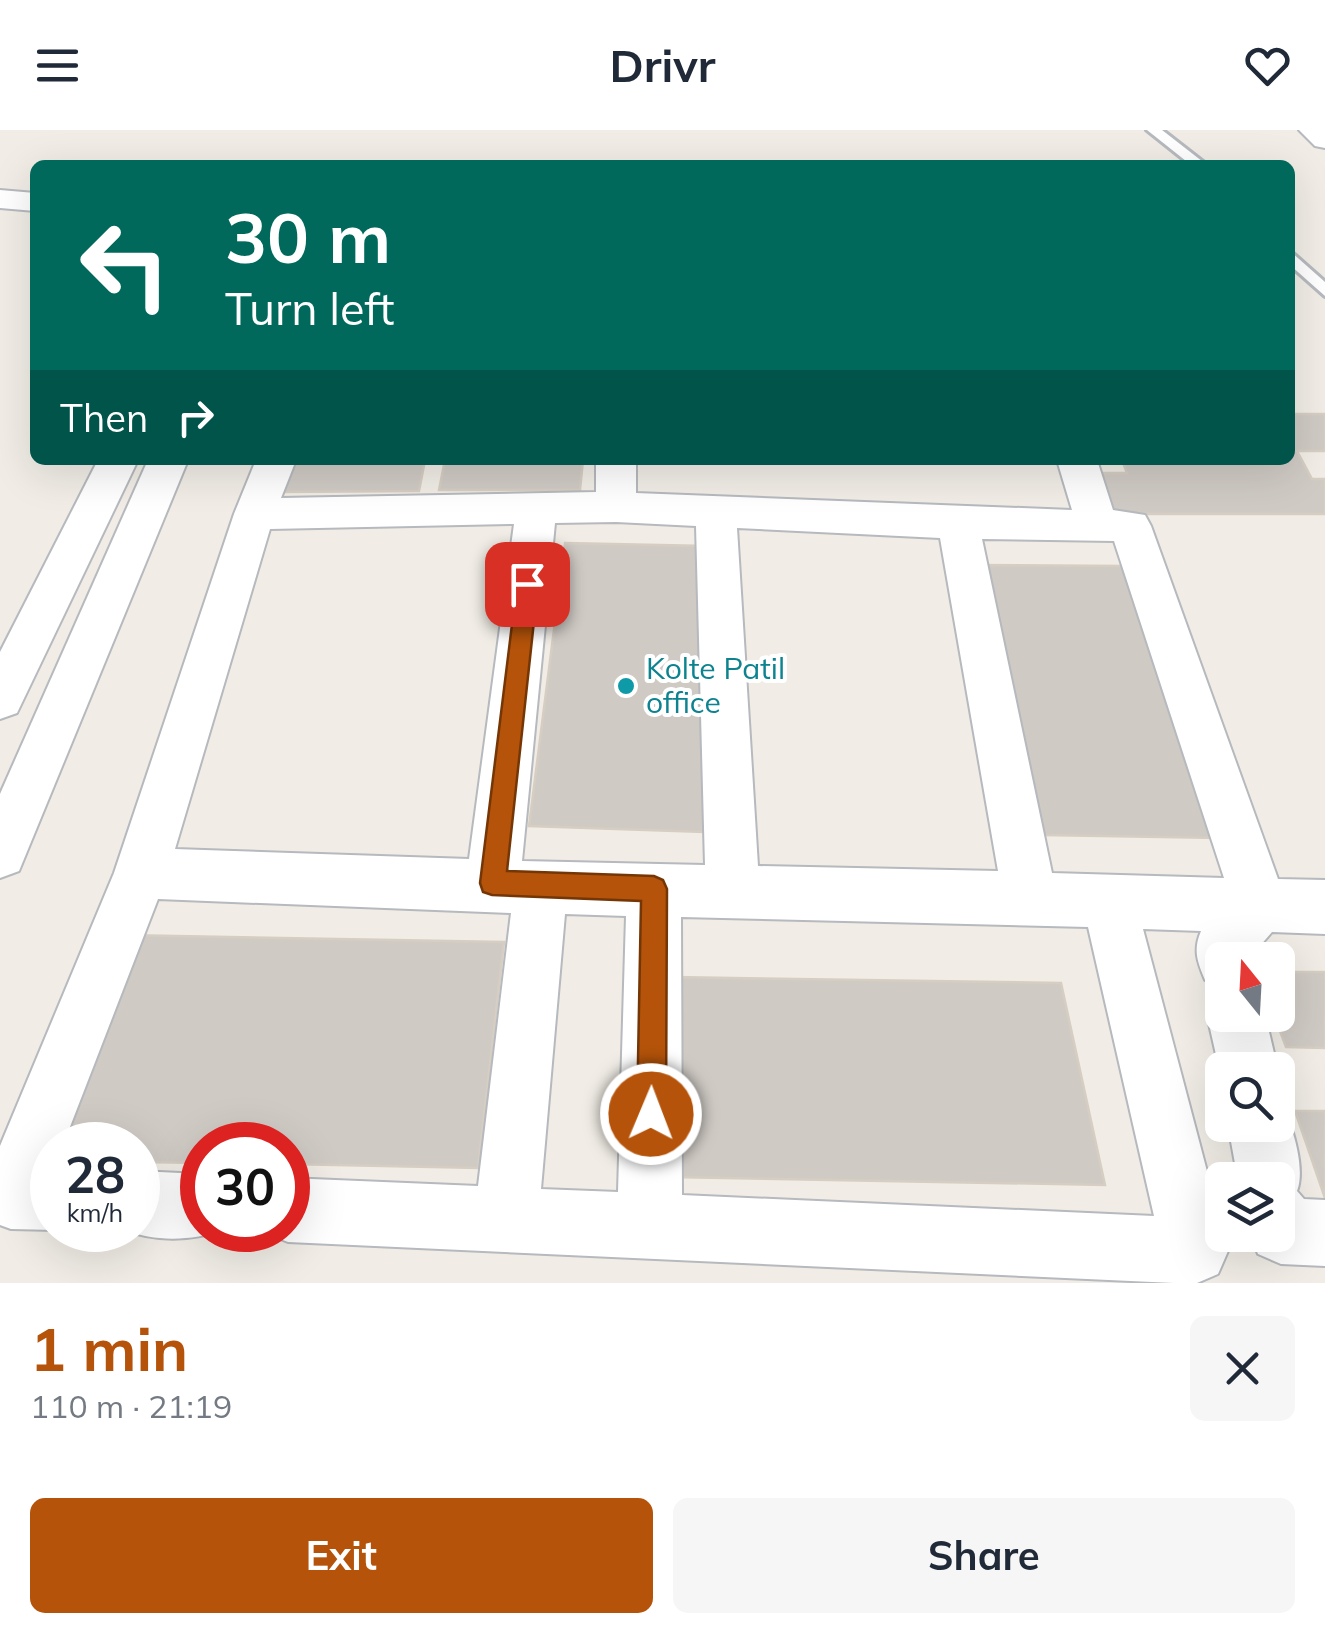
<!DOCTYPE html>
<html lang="en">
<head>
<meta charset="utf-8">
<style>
  body { margin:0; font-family:Mulish,sans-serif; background:#f6f6f7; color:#1f2937; height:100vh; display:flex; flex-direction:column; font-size:38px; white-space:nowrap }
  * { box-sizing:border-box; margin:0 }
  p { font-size:32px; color:#747a83 }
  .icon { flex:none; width:55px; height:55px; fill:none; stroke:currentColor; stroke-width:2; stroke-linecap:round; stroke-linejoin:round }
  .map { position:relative; height:1153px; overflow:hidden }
  .side { display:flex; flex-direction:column; background:#fff; flex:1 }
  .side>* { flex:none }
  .hud { position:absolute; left:30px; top:30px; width:1265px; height:305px; border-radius:15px; box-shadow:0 10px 40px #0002; background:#00695c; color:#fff; overflow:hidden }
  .needle { width:65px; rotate:342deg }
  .buttons { position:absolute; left:1205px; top:812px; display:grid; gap:20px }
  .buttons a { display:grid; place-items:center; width:90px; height:90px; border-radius:15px; background:#fff; box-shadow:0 10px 40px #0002; font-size:50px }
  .speed { position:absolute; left:30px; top:992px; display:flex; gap:20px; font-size:50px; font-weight:700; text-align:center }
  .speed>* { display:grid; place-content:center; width:130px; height:130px; border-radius:50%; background:#fff; box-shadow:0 10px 40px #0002; line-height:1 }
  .speed small { font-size:25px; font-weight:400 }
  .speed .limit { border:15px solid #d22; background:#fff; color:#111 }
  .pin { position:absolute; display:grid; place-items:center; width:85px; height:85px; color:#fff; margin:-42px; border-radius:20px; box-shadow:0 5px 15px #0006 }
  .me { position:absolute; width:110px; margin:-55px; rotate:1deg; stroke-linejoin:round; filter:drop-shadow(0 0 8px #0008) }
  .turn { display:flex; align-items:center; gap:35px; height:210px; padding:0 30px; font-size:45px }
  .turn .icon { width:130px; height:130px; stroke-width:2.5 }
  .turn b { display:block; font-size:70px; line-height:85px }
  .then { display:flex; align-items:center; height:95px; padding:0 30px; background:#0003; gap:20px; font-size:38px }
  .round { display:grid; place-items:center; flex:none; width:105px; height:105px; border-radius:15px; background:#f6f6f7 }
  .head { display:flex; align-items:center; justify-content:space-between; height:170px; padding:0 30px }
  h1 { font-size:60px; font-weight:700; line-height:75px; color:#b45309 }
  .action { display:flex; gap:20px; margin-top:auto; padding:20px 30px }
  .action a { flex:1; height:115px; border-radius:15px; background:#b45309; color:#fff; font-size:40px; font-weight:700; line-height:115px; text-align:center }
  .action a+a { background:#f6f6f7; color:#1f2937 }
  header { display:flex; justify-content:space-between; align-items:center; height:130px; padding:0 30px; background:#fff; font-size:45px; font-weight:700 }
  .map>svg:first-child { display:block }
</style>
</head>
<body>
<header><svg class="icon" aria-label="menu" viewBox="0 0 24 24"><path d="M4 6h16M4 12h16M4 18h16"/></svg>Drivr<svg class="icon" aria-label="heart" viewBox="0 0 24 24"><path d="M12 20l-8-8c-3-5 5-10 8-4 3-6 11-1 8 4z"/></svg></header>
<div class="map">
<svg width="1325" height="1153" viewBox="0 0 1325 1153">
  <rect width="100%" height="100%" fill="#f1ede6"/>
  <!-- building -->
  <g fill="#cfcac4" stroke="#d6cec3" stroke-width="2.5">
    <path d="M1290,284H1325V321H1297L1312,349H1325V384H1102L1088,343H1127L1122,330H1290Z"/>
    <path d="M290,330H425L419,361L281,362Z"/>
    <path d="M445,330H583L580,360H439Z"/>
    <path d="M565,413L707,416L703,702L529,696Z"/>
    <path d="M982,435L1125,436L1218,708L1043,705Z"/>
    <path d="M124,805L504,812L478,1038L288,1034V1015H202V1033L138,1032V1015H52V1030H45Z"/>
    <path d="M1278,842H1325V918L1286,917L1274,885H1278Z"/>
    <path d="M673,847L1061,853L1105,1055L671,1047Z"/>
    <path d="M1295,981H1325V1068Z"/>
  </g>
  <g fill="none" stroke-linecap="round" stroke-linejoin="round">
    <!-- service casing -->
    <g stroke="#b6b9bd" stroke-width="6">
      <g id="service">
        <path d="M1147,0H1162L1207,35H1191Z"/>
        <path d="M1290,121L1325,152V166L1290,135Z"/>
      </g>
    </g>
    <!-- minor casing -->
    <g stroke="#b6b9bd" stroke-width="4">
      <g id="minor">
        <path d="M1299,0H1325V18L1315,16Z"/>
        <path d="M0,60L35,63V81L0,78Z"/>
        <path d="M98,330H138L17,583L0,589V522Z"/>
        <path d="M148,330H188L19,741L0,748V664Z"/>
        <path d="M256,330H296L281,368L596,362V330H636V363L1072,380L1057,330H1097L1113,380L1145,385L1151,396L1278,749L1325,750V804L1272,802L1252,825L1253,830H1222V857L1205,850C1197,831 1193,820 1201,801L1143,799L1228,1121L1218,1144L1197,1153H1174L288,1112L265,1103L264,1100H288V1048L478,1056L511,783L158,769L63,1015H52L55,1100L11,1099L0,1095V1016L114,743L234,384ZM616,392L696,396L705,735L522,731L555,393ZM514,394L469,729L175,719L270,399ZM737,398L940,408L998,741L758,736ZM982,409L1114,411L1224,748L1052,743ZM565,784L626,786L618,1062L541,1059ZM681,787L1088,797L1154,1086L682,1065Z"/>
        <path d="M1222,862V885H1265L1278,940V941L1222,940V951L1207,885L1216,865Z"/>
        <path d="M1278,972C1292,989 1306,1039 1297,1061L1304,1069L1325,1070V1136L1281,1134L1258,1124L1250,1105H1278V1050H1238L1228,995H1278Z"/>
        <path d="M138,1041L202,1044V1100H222C194,1111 153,1112 126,1100H138Z"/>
      </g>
    </g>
    <!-- service -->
    <use href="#service" fill="#fff" fill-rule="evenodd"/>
    <!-- minor -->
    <use href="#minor" fill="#fff" fill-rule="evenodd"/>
  </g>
  <!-- route -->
  <path fill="#b45309" stroke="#753606" stroke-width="2.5" d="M527,446L538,454L507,741L654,746L663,750L667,759L666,984L662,994L651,998L641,994L637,984L641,771L492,765L483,762L480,753L517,454Z"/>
  <!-- markers -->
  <circle fill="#0f9aa8" stroke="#fff" stroke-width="4" cx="626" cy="556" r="10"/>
  <g text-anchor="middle" stroke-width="8" stroke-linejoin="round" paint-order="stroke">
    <!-- culture labels -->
    <g font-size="30" fill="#0d838f" stroke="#fff" text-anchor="start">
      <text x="646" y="549">Kolte Patil<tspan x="646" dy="34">office</tspan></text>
    </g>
  </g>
</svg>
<div class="buttons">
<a><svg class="needle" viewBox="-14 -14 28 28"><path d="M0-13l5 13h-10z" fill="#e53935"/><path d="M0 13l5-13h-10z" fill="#747a83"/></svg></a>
<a><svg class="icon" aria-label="search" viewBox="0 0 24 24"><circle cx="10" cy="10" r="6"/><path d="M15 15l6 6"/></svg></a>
<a><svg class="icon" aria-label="layers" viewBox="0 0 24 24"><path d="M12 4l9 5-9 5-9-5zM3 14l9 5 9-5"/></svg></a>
</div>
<div class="speed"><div>28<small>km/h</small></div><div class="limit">30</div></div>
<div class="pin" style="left:527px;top:454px;background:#d93025"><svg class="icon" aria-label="arrive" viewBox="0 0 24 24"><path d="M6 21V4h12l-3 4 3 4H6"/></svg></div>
<svg class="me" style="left:651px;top:984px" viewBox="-20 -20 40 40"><circle r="17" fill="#b45309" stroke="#fff" stroke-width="3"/><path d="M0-11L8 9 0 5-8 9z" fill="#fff"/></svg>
<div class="hud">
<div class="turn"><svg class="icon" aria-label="left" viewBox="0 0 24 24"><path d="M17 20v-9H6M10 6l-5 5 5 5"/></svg><div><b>30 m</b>Turn left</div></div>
<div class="then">Then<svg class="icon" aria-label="right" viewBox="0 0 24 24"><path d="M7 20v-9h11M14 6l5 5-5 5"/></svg></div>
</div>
</div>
<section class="side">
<div class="head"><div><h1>1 min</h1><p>110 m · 21:19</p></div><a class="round"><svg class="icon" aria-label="close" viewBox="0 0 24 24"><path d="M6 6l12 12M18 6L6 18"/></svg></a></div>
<div class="action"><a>Exit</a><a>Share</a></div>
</section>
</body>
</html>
